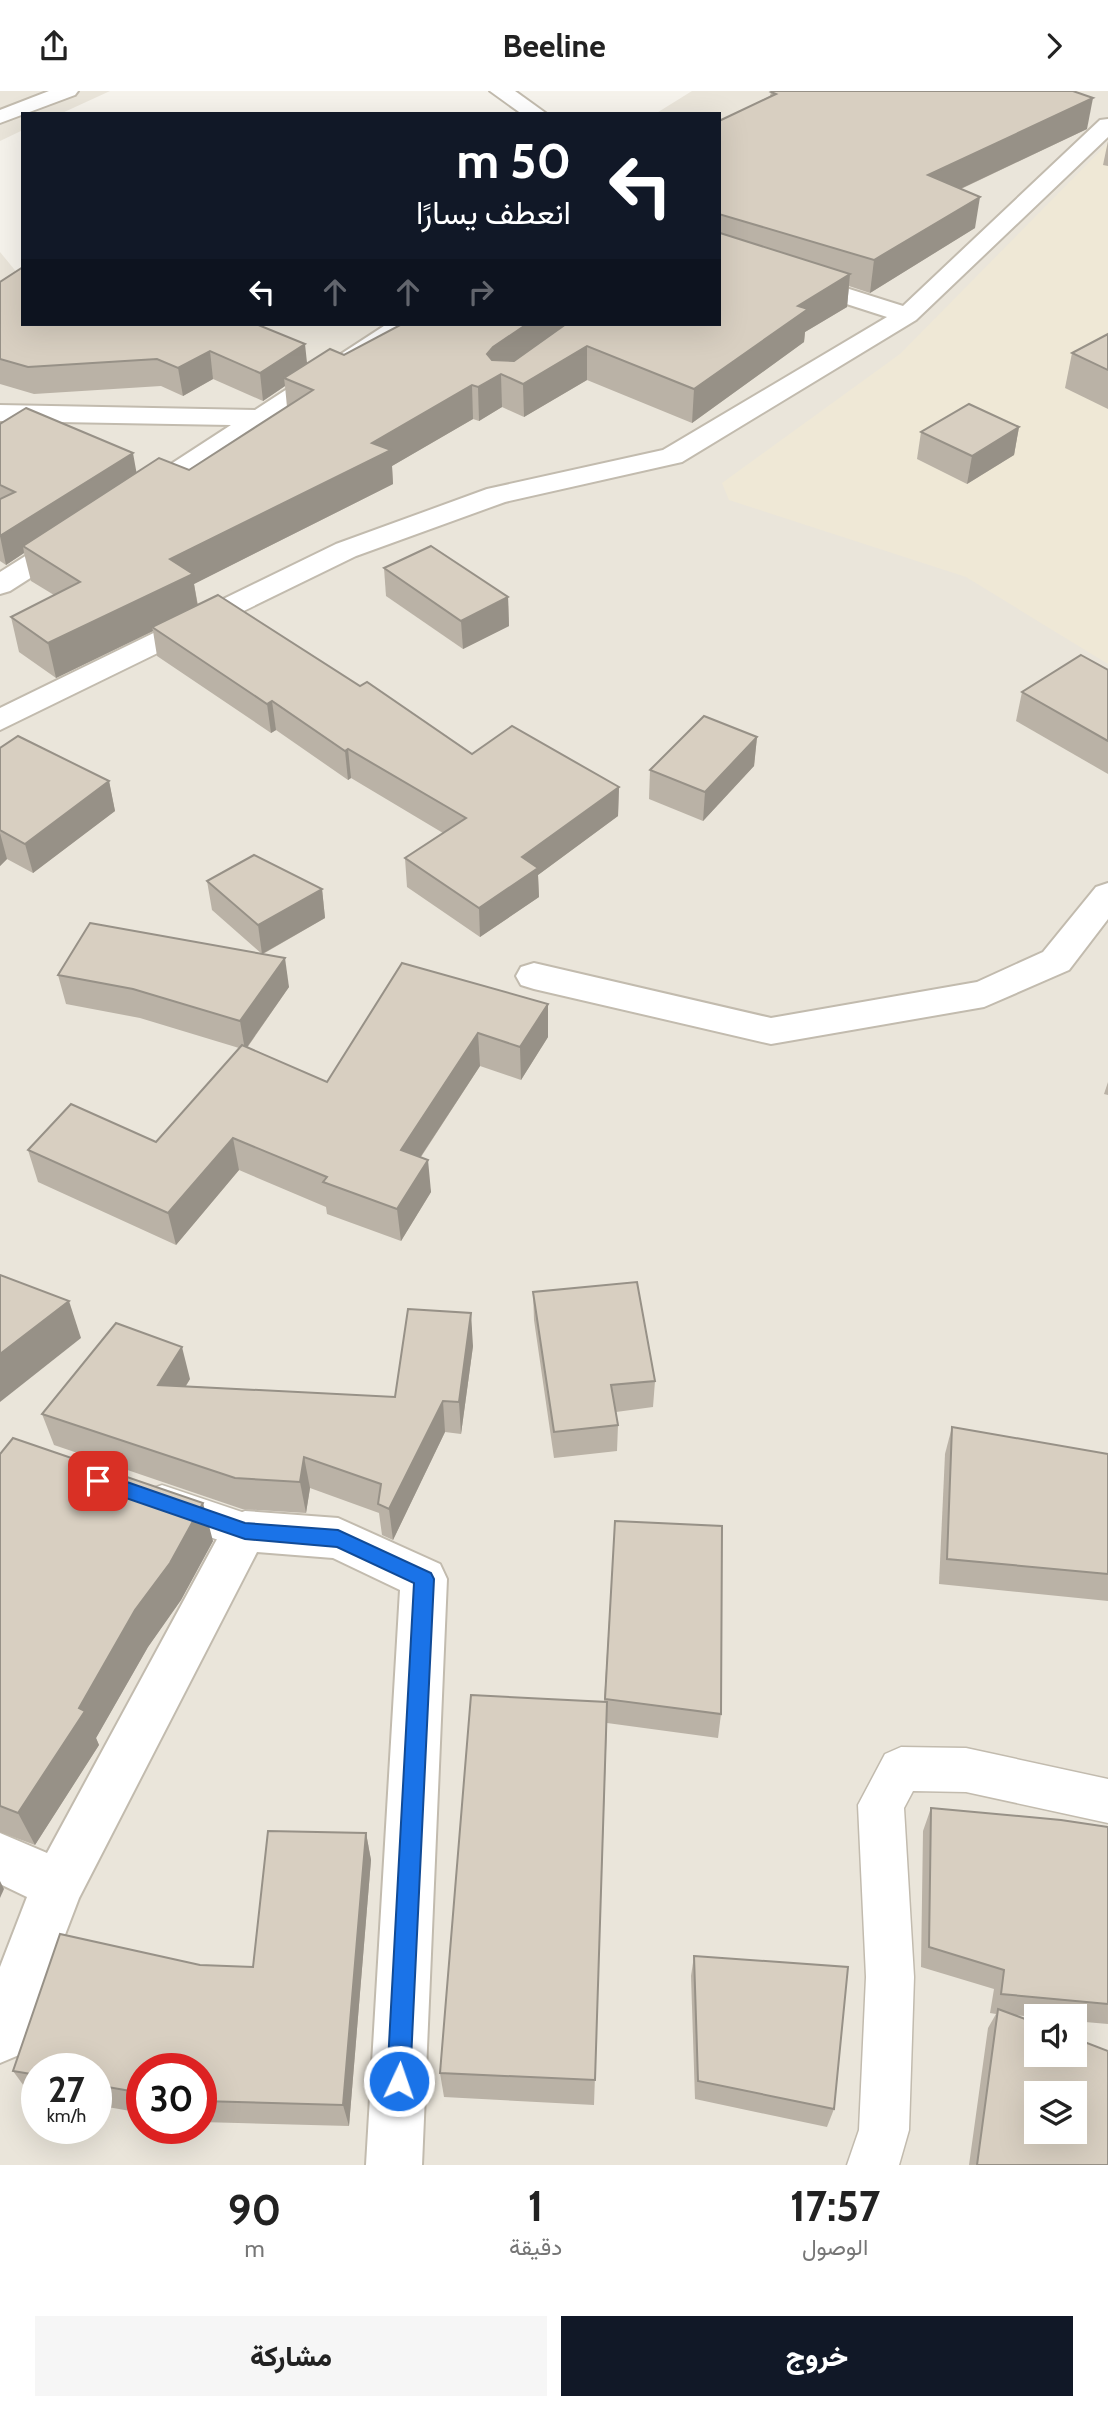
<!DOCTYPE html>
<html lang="ar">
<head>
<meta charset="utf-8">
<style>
  body { margin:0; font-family:Cabin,Vazirmatn,sans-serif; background:#f6f6f6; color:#222; direction:rtl; height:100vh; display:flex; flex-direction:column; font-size:26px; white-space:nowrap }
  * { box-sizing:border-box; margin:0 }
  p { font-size:23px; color:#767676 }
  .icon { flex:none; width:38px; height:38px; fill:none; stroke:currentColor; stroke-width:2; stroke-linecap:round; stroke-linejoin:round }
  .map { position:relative; height:2074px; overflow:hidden; direction:ltr }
  .panel { display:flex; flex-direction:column; background:#fff; flex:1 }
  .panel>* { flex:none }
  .hud { position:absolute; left:21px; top:21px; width:700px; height:214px; border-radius:0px; box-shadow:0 7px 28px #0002; direction:rtl; background:#111827; color:#fff; overflow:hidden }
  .tools { position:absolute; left:1024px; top:1913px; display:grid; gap:14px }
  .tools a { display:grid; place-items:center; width:63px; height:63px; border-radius:0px; background:#fff; box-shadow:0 7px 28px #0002; font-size:35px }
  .speed { position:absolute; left:21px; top:1962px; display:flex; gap:14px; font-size:35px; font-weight:700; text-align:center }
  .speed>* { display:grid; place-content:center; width:91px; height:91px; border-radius:50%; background:#fff; box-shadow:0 7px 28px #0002; line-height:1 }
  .speed small { font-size:18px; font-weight:400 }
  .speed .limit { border:10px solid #d22; background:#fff; color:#111 }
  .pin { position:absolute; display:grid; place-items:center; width:60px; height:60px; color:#fff; margin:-30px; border-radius:14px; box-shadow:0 4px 10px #0006 }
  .me { position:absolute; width:77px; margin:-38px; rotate:3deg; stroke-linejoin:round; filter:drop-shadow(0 0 5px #0008) }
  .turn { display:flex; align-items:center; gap:24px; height:147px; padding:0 35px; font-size:32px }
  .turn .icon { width:91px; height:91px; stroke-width:2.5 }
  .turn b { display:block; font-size:49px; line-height:60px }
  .lanes { display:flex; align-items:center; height:66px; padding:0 35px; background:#0003; justify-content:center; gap:35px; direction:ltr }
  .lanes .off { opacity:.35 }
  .eta { display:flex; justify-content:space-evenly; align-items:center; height:119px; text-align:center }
  .eta b { font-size:42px; font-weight:800; line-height:49px }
  .primary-button { display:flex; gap:14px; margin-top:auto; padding:14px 35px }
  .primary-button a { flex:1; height:80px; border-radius:0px; background:#111827; color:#fff; font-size:28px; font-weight:800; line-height:80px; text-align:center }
  .primary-button a+a { background:#f6f6f6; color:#222 }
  header { display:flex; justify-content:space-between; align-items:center; height:91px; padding:0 35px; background:#fff; font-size:32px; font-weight:800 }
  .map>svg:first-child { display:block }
</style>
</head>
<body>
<header><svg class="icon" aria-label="forward" viewBox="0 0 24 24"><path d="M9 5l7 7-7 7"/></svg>Beeline<svg class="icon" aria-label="share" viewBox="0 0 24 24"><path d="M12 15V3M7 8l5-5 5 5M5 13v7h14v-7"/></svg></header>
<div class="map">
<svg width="1108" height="2074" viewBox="0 0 1108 2074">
  <rect width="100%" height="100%" fill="#f6f3ec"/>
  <!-- residential -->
  <g fill="#eae5da" fill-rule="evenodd">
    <path d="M0,0H110L60,23H23V39L0,50Z"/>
    <path d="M692,0H1108V2074H0V161L23,189V233H719V23H655ZM1036,1925H1074V1964H1036ZM37,1978H96V2037H37ZM142,1978H201V2037H142ZM1036,2002H1074V2040H1036Z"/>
  </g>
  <!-- education -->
  <path fill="#efe8d6" d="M1108,52V573L966,486L729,409L722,392L900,263Z"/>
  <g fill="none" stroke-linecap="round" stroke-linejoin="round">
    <!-- service casing -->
    <g stroke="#c2bbae" stroke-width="3">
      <g id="service">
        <path d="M162,1394L260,1427L266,1440L260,1453L245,1458L148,1425L142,1412L148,1399Z"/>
        <path d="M901,1656L966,1657L1108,1688V1732L966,1701L913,1700L904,1717L914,1886L909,2039L899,2074H847L859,2039L866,1886L858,1714L885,1663Z"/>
      </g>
    </g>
    <!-- minor casing -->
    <g stroke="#c2bbae" stroke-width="4">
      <g id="minor">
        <path d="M49,0H78L75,4L0,32V19Z"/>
        <path d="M490,0H515L547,23H522Z"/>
        <path d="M1108,28V46L916,229L682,371L505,411L356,465L0,639V617L336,453L487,398L663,359L887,226L719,172V157L903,215L1100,29Z"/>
        <path d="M387,233H416L151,411H131L127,405L131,399L231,334L0,330V314L255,319Z"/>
        <path d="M72,439L82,442L86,448L82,454L10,500L0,503V481L62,442Z"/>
        <path d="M1108,792V828L1069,879L984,916L771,953L534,898L521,894L516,885L521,876L534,872L771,927L977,891L1043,861L1096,796Z"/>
        <path d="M245,1420L338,1427L440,1473L447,1488L422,2074H366L400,1499L333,1467L257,1461L79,1807L19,1964L0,1972V1876L27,1806L0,1793V1742L47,1762L229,1426Z"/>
      </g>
    </g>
    <!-- service -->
    <use href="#service" fill="#fff" fill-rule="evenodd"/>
    <!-- minor -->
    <use href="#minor" fill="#fff" fill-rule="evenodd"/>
  </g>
  <!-- wall -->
  <g fill="#bab2a6">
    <path d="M771,1L1087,38L961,98L975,137L870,202L849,195L847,216L805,241L804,251L692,332L587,289L524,326L502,316L479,330L473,328L392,375L393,393L194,493L198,514L360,595L472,663L619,696L618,725L538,784L539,806L480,846L407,796L405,767L443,742L351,687L348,689L276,639L271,642L157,565L153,540L56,587L19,561L11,526L54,504L31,490L24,462L6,474L0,470V333L136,382L189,379L287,316L285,295L263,310L213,288L183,305L161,295L34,303L0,293V191L307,272L344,264L719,233V30L770,5Z"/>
    <path d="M1108,50V75L1103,74Z"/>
    <path d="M1108,243V318L1065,297L1072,262Z"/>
    <path d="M1019,336L1014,364L967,393L917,368L921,341Z"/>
    <path d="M384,477L508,506L509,535L463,558L386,505Z"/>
    <path d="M1108,579V683L1016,630L1022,601Z"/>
    <path d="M757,646L754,675L703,730L649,708L650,679Z"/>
    <path d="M0,657L109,690L115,720L33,782L7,768L0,775Z"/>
    <path d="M207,790L322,798L325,827L263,863L289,896L247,957L327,991L548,913V946L521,989L480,975L421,1066L431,1101L401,1150L327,1123L326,1116L239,1079L176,1154L38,1091L28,1059L156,1051L239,957L140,927L66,913L58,884L262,863L212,819Z"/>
    <path d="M1108,991V1004L1104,1003Z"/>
    <path d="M533,1201L655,1290L653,1316L616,1321L618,1334L617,1360L554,1367L534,1229Z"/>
    <path d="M473,1255L461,1343L445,1341L393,1449L382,1444L379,1422L310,1397L306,1422L242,1418L54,1354L42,1323L190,1288L186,1295L395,1306Z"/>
    <path d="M952,1336L1108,1363V1510L939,1493L945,1363Z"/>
    <path d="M0,1363L213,1450L181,1509L148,1556L96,1647L99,1654L35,1754L0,1741Z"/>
    <path d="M615,1430L721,1623L718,1647L607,1632L594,2014L444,2006L440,1982L604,1611Z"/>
    <path d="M931,1717L1108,1736V1933L1074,1930V1925H1036V1926L1014,1924L1108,2074H969L988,1937L996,1923L990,1922L994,1898L921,1876L923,1740Z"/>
    <path d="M366,1742L371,1769L349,2035L201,2031V1978H142V2022L96,2014V1978H37V2004L29,2002L13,1980L200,1874L253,1876Z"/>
    <path d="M694,1865L834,2018L827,2036L695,2008L691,1885Z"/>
  </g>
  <!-- shaded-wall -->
  <g fill="#979187">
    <path d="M1093,7L1087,38L924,115L928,84Z"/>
    <path d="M980,106L975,137L870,202L874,169Z"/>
    <path d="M850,183L847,216L805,241L804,251L692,332L694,298L798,215Z"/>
    <path d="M527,233H575L501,284L502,316L479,330L478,296L487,263L493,256Z"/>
    <path d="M305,253L308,281L284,287L285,295L263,310L260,282Z"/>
    <path d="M587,255V289L524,326L523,293Z"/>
    <path d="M210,260L213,288L183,305L178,277Z"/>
    <path d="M472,294L473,328L392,375L393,393L194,493L198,517L152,536L153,540L56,587L48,552L170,468Z"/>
    <path d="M1019,336L1014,364L967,393L972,365Z"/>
    <path d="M133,362L138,390L23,455L24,462L6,474L0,445Z"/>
    <path d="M508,506L509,535L463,558L461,530Z"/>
    <path d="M272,610L276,639L271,642L267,613Z"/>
    <path d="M757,646L754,675L703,730L705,701Z"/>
    <path d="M348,658L351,687L348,689L345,660Z"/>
    <path d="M109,690L115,720L33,782L25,753Z"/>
    <path d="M619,696L618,725L538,784L539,806L480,846L479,817L522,766Z"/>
    <path d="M0,742L7,768L0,775Z"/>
    <path d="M322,798L325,827L262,863L258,834Z"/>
    <path d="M285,867L289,896L245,959L240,930Z"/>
    <path d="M548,913V946L521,989L520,956Z"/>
    <path d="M478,942L480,975L404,1091L401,1059Z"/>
    <path d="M233,1047L239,1079L176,1154L168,1122Z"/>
    <path d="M428,1069L431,1101L401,1150L397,1118Z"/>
    <path d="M69,1210L81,1247L0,1311V1263Z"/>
    <path d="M471,1222L473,1255L461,1343L459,1311Z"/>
    <path d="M182,1256L190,1288L166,1326L158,1294Z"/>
    <path d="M443,1310L445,1341L393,1449L389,1418Z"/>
    <path d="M304,1366L310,1397L306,1422L300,1391Z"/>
    <path d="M203,1412L213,1450L181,1509L148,1556L96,1647L99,1654L35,1754L18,1722L135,1519Z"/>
    <path d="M366,1742L371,1769L349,2035L343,2014Z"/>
    <path d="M0,1790L4,1798L0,1807Z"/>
  </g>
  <!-- building -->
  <g fill="#d8cfc1" stroke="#979187" stroke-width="2" fill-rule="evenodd">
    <path d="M773,0H1073L1093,7L928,84L980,106L874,169L719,123L720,142L850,183L798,215L808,218L694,298L587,255L523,293L501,283L478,296L472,294L372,352L391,359L170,468L193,483L48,552L11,526L80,491L23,455L159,367L189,379L313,299L284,287L330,258L344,264L402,233H527L493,256L487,263L492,269L514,270L566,233H719V30L776,3L771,1Z"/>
    <path d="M23,176V233H256L305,253L260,282L210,260L178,277L157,268L28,276L0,268V191Z"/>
    <path d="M1108,243V279L1072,262Z"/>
    <path d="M969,313L1019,336L972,365L921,341Z"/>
    <path d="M26,317L133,362L0,445V408L15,401L0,394V333Z"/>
    <path d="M431,455L508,506L461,530L384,477Z"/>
    <path d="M218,504L360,595L367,591L472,663L512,635L619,696L522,766L538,777L479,817L405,767L466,727L348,658L345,660L272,610L267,613L152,536Z"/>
    <path d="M1081,564L1108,579V650L1022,601Z"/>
    <path d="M704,625L757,646L705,701L650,679Z"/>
    <path d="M18,645L109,690L25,753L0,739V657Z"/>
    <path d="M254,764L322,798L258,834L207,790Z"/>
    <path d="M90,832L285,867L240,930L133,898L58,884Z"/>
    <path d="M402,872L548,913L520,956L478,942L401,1059L428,1069L397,1118L323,1091L327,1086L233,1047L168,1122L28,1059L71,1013L156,1051L242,954L327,991Z"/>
    <path d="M0,1184L69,1210L0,1263Z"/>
    <path d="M637,1191L655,1290L611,1294L618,1334L554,1341L533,1201Z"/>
    <path d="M408,1218L471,1222L459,1311L443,1310L389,1418L378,1413L381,1393L304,1366L300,1391L235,1387L42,1323L116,1232L182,1256L158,1294L395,1306Z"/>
    <path d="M952,1336L1108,1363V1483L947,1468Z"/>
    <path d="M13,1347L203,1412L170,1472L135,1519L79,1617L85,1620L18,1722L0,1715V1363Z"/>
    <path d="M615,1430L722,1435L721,1623L605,1608Z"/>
    <path d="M471,1604L607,1611L595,1989L440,1982Z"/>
    <path d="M931,1717L1061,1729L1108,1736V1913L1001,1903L1004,1879L929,1856Z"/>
    <path d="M268,1740L366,1742L343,2014L201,2010V1978H142V2002L96,1994V1978H37V1984L13,1980L60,1843L200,1874L253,1876Z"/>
    <path d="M694,1865L848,1876L834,2018L698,1990Z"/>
    <path d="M998,1918L1036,1932V1964H1074V1947L1108,1960V2074H977ZM1036,2002H1074V2040H1036Z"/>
  </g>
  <!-- route -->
  <path fill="#1a73e8" stroke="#114b97" stroke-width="2" d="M98,1381L245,1432L338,1439L431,1482L434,1488L410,1990L407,1998L399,2002L391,1998L387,1990L414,1492L337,1456L245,1448L91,1395L89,1390L91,1384Z"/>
</svg>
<div class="tools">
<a><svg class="icon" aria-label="sound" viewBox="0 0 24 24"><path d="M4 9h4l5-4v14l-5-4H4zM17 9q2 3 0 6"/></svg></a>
<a><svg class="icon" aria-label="layers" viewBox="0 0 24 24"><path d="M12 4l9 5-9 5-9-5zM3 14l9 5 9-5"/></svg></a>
</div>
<div class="speed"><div>27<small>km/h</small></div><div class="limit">30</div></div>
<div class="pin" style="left:98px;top:1390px;background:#d93025"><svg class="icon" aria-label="arrive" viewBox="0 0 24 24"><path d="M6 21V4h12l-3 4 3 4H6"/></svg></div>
<svg class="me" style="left:399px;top:1990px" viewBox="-20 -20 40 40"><circle r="17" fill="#1a73e8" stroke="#fff" stroke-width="3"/><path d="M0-11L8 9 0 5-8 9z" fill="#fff"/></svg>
<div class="hud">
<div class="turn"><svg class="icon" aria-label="left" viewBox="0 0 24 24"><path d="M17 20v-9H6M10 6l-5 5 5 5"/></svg><div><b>50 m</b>انعطف يسارًا</div></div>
<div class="lanes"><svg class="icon" aria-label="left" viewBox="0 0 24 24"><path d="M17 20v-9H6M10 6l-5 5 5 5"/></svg><svg class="icon off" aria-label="ahead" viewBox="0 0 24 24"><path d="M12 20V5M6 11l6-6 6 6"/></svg><svg class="icon off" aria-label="ahead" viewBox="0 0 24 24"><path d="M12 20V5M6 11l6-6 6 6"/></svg><svg class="icon off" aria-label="right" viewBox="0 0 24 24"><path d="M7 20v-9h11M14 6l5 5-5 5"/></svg></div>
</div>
</div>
<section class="panel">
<div class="eta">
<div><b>17:57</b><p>الوصول</p></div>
<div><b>1</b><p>دقيقة</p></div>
<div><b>90</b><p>m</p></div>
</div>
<div class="primary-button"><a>خروج</a><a>مشاركة</a></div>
</section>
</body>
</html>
